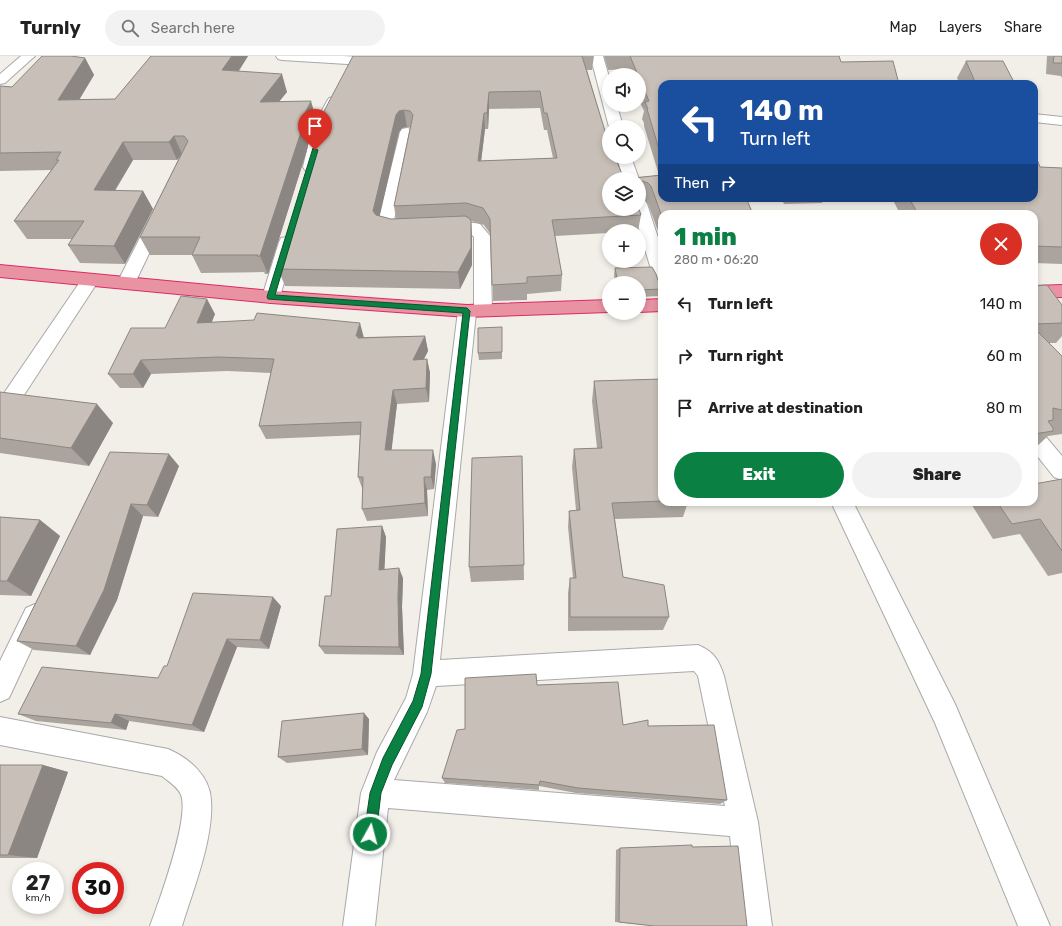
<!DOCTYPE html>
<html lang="en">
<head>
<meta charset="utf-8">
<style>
  body { margin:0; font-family:Rubik,sans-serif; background:#f2f2f2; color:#222; height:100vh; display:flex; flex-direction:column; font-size:15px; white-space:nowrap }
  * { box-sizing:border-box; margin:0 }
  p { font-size:13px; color:#767676 }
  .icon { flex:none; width:22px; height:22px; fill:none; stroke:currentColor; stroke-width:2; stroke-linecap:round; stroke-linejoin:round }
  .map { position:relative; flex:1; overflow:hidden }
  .panel { position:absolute; left:658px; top:154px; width:380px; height:296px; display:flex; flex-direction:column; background:#fff; border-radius:12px; box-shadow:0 2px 6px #0003 }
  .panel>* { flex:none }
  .hud { position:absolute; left:658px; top:24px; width:380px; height:122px; border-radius:12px; box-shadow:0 2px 6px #0003; background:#1a4fa0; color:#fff; overflow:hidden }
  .tools { position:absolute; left:602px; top:12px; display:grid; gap:8px }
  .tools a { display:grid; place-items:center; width:44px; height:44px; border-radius:50%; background:#fff; box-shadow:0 2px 6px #0003; font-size:20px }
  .speed { position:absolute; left:12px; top:806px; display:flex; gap:8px; font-size:20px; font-weight:700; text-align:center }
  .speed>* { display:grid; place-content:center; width:52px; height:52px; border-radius:50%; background:#fff; box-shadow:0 2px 6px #0003; line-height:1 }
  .speed small { font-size:10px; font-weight:400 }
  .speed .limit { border:6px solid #d22; background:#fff; color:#111 }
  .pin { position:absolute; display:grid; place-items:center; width:34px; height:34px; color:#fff; margin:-41px -17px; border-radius:50% 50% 50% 0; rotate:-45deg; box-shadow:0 0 4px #0007 }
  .pin .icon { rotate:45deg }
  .me { position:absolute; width:44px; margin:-22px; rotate:7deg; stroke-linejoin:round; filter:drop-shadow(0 0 3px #0008) }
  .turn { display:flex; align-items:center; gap:14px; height:84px; padding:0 16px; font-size:18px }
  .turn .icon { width:52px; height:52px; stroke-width:2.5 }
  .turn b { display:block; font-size:28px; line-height:34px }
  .then { display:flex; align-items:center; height:38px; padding:0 16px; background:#0003; gap:8px; font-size:15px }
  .round { display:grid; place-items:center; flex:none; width:42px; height:42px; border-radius:21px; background:#f2f2f2 }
  .headline { display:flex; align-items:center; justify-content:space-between; height:68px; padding:0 16px }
  h1 { font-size:24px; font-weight:800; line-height:30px; color:#0b8043 }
  .button { display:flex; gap:8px; margin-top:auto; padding:8px 16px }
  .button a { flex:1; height:46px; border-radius:24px; background:#0b8043; color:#fff; font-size:16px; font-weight:800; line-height:46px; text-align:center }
  .button a+a { background:#f2f2f2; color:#222 }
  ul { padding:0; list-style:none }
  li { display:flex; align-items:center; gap:12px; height:52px; padding:0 16px }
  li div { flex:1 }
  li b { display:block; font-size:15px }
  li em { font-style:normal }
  header { display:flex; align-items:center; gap:24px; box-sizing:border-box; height:56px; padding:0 20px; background:#fff; border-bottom:1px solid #e0e0e0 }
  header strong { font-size:19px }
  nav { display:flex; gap:22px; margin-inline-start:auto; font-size:14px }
  .search { width:280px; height:36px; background:#f2f2f2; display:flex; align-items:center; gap:10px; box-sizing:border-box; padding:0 14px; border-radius:22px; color:#767676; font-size:15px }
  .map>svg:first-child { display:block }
</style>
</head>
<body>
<header>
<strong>Turnly</strong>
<div class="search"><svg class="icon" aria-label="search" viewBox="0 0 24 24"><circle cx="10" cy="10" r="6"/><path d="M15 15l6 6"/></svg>Search here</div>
<nav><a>Map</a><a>Layers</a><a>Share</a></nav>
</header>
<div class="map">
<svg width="1062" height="870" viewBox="0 0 1062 870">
  <rect width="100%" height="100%" fill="#f2efe9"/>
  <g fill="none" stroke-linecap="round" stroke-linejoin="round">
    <!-- minor casing -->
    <g stroke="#a9a9a9" stroke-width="2">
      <g id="minor">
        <path d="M21,0H35L5,27L0,28V18Z"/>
        <path d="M276,0H343L380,2L384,3L386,6L384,9L380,10L282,4L278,3Z"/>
        <path d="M591,0H603L609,21V49H617L623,71H609L593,10L563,11L559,10L557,7L559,4L563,3L591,2Z"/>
        <path d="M334,41L339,42L341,45L326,73L317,111L315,114L310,115L305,114L303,111L312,73L327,45L329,42Z"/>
        <path d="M1034,58L1062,61V69L1034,66Z"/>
        <path d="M407,72L412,73L414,76L393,168L411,170L413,174L411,178C398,181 384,181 377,169L400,76L402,73Z"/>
        <path d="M617,101H631L639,123H623Z"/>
        <path d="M639,143L645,145L647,148L662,194V226L656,224L653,220L633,153H639Z"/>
        <path d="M157,159L163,161L165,164L135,227L132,231L126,233L120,231L117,227L149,164L151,161Z"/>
        <path d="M441,167H474L480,168L490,180L492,254L489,258L483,260L476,257L440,604L698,589C714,596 719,604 724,620L758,766L772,870H740L730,780L388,752L375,870H343L361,737L377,696L406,642L413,618L458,255L461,251L467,249L474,252V181L470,177H441L435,176L433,172L435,168ZM694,615L698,620L725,750L394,724L427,656L436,630Z"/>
        <path d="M287,181L293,182L295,186L280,241L277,245L271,247L265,245L262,241L279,186L281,182Z"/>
        <path d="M90,218L96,220L99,224L7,365L0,367V343L84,220Z"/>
        <path d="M1034,373L1041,375L1062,400V424L1054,421L1034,396Z"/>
        <path d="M831,446H853L955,648L1050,870H1018L935,667Z"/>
        <path d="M35,548L44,552L47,560L9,642L0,646V605L26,552Z"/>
        <path d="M0,661L168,693C189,702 210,720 211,744C214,782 193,834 182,870H150C159,845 190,762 181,739C178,731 168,725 162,720L0,689Z"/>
      </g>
    </g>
    <!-- highway casing -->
    <g stroke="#dc2a67" stroke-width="2">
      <g id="highway">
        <path d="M0,209L271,235L467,249L609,244V256L467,261L271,247L0,221Z"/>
        <path d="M1062,229V241L1034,242V230Z"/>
        <path d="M662,243V255L639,256V244Z"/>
      </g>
    </g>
    <!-- minor -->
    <use href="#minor" fill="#fff" fill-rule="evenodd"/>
    <!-- highway -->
    <use href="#highway" fill="#e892a2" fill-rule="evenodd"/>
  </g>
  <!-- wall -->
  <g fill="#aba49e" fill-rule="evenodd">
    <path d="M151,0H248L239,15L287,36L279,45L316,62L311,73L307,94L268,218H265L264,216L201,217L192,199H193H150L140,181L180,100L177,104H133L115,135H143L153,153L125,208L80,207L68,189L72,183H27L14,165L51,114L0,115V30L12,31L85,2L94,19L79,43H115Z"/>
    <path d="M505,0H594L592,14H587L605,75L624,123L659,119L644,70V67L642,63L644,55L639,44V19H629L627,13L608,14L604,0H839L662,28V186L659,175H658L648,148L645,144L639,142V123H609L641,159L638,175H609V177L555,180L562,219L561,235L527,238V244L493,245L491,179L484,169L471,165L472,182V209L460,233L285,230L278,213L319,77ZM540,52L544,74H547L553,102L481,105L485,73H488L489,53ZM407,71H410L394,150L396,163H391L379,160L399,76L402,72Z"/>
    <path d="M1047,0H1062V22L1061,20L1046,18Z"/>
    <path d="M966,5L1015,28H960L957,22Z"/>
    <path d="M1040,111L1062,112V208L1034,207V158H900L892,142H1034Z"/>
    <path d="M781,142H824L822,147L784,148Z"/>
    <path d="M615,212L661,233L660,240L639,241V227H615L614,219Z"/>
    <path d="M1034,230L1062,249V280L1056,287H1049L1062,300V378L1048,380L1034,393Z"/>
    <path d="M215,258L212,266L364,281L425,280L428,295L424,303H427L430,317L429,346L397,348L391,394L436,408L434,433L427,434L428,460L367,465L362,453V432L358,421L360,379L266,383L259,370L271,317L227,315L151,318L143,332H120L108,318L165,272Z"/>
    <path d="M502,271V303L479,304L478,297Z"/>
    <path d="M662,323V446H722V448L687,449L683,461L615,463L623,521L669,561L663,574L568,575V537L570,522H573L568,471L569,455L576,454L572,411L574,393L597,392L592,345L594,325Z"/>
    <path d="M0,336L113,367L89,410L0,397Z"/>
    <path d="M110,396L179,410L158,461L143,460L117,544L90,599L34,594L17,585Z"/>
    <path d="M522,400L524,524L471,526L469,511Z"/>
    <path d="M1062,423V517L1048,520L1020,478L993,483L970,446H1034Z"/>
    <path d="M0,461L40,464L60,480L31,540L0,539Z"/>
    <path d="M382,470L386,481L384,513L403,522L402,551L404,599L325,598L319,590L331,540Z"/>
    <path d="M281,550L269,593L237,591L204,676L129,665L126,674L36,665L18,658L158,622L167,610Z"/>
    <path d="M537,629L623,669L648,670L727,744L720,748L576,737L539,730V734L445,727L442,722L465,673Z"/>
    <path d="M369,663L368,699L287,707L278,701Z"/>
    <path d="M0,709H43L68,716L37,802H0Z"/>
    <path d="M692,791L654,870L615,866L616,794L620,792Z"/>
  </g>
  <!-- shaded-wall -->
  <g fill="#8b8681">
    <path d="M232,0H248L228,31L222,14Z"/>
    <path d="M85,2L94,19L69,61L58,44Z"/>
    <path d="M282,18L287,36L265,63L260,46Z"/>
    <path d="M489,36V53L488,73L487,57Z"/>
    <path d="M311,45L316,62L311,73L307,94L268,218L260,200L306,55Z"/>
    <path d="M404,54L407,71L402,72L399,76L377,172L373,155L396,59L399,55Z"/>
    <path d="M484,57L485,73L479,122L478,105Z"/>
    <path d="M174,80L182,98L177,104L169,86Z"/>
    <path d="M123,86L133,104L104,152L94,134Z"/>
    <path d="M642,125L639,142L640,134V126Z"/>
    <path d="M143,135L153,153L125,208L114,190Z"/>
    <path d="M471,165L472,182V209L460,233L458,216Z"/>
    <path d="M207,243L215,258L205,281L197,267Z"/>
    <path d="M360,267L364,282L360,294L356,280Z"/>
    <path d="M425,280L428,295L416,318L413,304Z"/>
    <path d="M427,303L430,317L429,346L426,332Z"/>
    <path d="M141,304L151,318L143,332L133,318Z"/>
    <path d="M393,334L397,348L390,408L385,394Z"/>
    <path d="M97,348L113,367L89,410L71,392Z"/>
    <path d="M433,394L436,408L434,433L431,421Z"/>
    <path d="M169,398L179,410L158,461L147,449Z"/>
    <path d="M424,421L427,434L428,460L425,447Z"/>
    <path d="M131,448L143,460L117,544L90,599L76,590Z"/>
    <path d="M40,464L60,480L31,540L7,525Z"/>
    <path d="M382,470L386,481L384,524L379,514Z"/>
    <path d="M399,512L403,522L402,551L404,599L399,591L398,541Z"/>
    <path d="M273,541L281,550L269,593L260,584Z"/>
    <path d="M227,583L237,591L204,676L192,669Z"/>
    <path d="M364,657L369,663L368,699L362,693Z"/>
    <path d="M115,658L129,665L126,674L111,667Z"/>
    <path d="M43,709L68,716L37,802L8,799Z"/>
  </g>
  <!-- building -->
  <g fill="#c7bfb8" stroke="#8b8681" fill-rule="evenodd">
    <path d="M42,0H71L85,2L58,44L115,43L151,0H232L222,14L282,18L260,46L311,45L306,55L301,76L260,200H257L258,199H192L200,181H140L188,85L184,80H174L169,86H123L94,134L143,135L114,190L68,189L84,165H14L59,104H56L61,96L0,97V30L12,31Z"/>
    <path d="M353,0H582L605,75L609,85V101H615L624,123L662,119V142H746L753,158H661L651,130L648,127L642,125L640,126V134H639V123H609V153H639L641,159L552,164L562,219L527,221V227L492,229L490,163L483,152L466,147L394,150L413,59L410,55L404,54L399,55L396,59L373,155L376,159L391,163L465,160L469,162L471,165V192L458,216L278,213L319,77L323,57ZM540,35L544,57H547L557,102L478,105L484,57H487L489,36Z"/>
    <path d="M630,0H839L841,6L893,5L899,28H662V103L647,53H648L645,46L649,45L639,22V19H638Z"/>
    <path d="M1054,0H1062V7H1053Z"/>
    <path d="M966,5H1003L1015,28H976Z"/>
    <path d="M1034,96L1040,111L1062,112V191L1034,190V158H918L909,142H1034Z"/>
    <path d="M652,211L656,218L661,233L639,234V227H618L615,212Z"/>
    <path d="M1047,229L1062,249V267L1034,268V230Z"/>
    <path d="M181,240L207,243L197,267L254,264L257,257L360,267L356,280H358V282L425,280L413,304L427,303L426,332L393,334L385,394H433L431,421H424L425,447L362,453L363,421H358L361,366L259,370L274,303L218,301L141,304L133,318H108L131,272H165Z"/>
    <path d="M502,271V296L478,297V272Z"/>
    <path d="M1034,272L1062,300V354L1053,352V364L1048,365L1053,372V375L1034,378Z"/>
    <path d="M662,323V445L612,447L623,521L664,529L669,561H570V522H576L569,455L580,454L574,393L602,392L594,325Z"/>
    <path d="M0,336L97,348L71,392L0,382Z"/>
    <path d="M110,396L169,398L147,449L131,448L104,534L76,590L17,585Z"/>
    <path d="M522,400L524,509L469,511L472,402Z"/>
    <path d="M1062,423V495L1040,463L1012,468L997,446H1034V428Z"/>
    <path d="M0,461L40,464L7,525H0Z"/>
    <path d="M382,470L379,514L399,512L398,541L399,591L319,590L325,540H331L337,473Z"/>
    <path d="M193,537L273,541L260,584L227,583L192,669L115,658L111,667L18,658L42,611L158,622L164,610H167Z"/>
    <path d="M536,618L537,629L618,626L623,669L648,664V670L714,669L727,744L578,732L540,725L539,729L442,722L457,674L465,673V622Z"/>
    <path d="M364,657L362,693L278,701L282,665Z"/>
    <path d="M0,709H43L8,799H0Z"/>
    <path d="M692,789V791L738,790L747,870H654L619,866L620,792Z"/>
  </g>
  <!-- route -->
  <path fill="#0b8043" stroke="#07532c" d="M313,92L318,94L275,239L467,252L470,255L431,618L422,651L392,709L381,737L376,778L375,783L370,785L366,783L364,778L370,737L383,702L413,645L421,618L463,257L268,243L267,241Z"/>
</svg>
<div class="tools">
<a><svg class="icon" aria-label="sound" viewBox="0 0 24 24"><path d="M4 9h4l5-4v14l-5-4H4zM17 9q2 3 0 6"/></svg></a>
<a><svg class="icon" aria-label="search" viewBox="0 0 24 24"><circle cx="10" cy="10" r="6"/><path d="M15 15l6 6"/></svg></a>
<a><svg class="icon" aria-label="layers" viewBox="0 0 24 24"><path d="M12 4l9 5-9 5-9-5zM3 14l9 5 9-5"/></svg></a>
<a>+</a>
<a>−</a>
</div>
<div class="speed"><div>27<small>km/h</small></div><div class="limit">30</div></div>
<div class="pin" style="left:315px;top:94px;background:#d93025"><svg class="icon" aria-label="arrive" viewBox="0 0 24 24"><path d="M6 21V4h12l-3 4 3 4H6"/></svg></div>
<svg class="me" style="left:370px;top:778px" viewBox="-20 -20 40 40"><circle r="17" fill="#0b8043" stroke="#fff" stroke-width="3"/><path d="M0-11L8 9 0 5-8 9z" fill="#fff"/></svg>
<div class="hud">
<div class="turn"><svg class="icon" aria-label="left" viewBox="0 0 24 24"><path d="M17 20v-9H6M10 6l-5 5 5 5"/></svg><div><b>140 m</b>Turn left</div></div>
<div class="then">Then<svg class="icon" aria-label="right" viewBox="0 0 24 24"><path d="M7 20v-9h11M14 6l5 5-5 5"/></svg></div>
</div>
<section class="panel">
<div class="headline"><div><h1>1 min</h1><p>280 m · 06:20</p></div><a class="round" style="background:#d93025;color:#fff"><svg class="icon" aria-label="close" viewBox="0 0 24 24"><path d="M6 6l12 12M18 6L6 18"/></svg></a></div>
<ul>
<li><svg class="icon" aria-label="left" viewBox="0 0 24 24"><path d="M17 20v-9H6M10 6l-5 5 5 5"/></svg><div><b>Turn left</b></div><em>140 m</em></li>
<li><svg class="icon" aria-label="right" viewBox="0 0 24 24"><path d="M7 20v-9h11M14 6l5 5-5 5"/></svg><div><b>Turn right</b></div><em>60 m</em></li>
<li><svg class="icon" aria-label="arrive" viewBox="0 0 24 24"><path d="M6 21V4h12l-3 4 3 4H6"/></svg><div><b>Arrive at destination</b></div><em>80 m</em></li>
</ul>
<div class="button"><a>Exit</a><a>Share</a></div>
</section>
</div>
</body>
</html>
